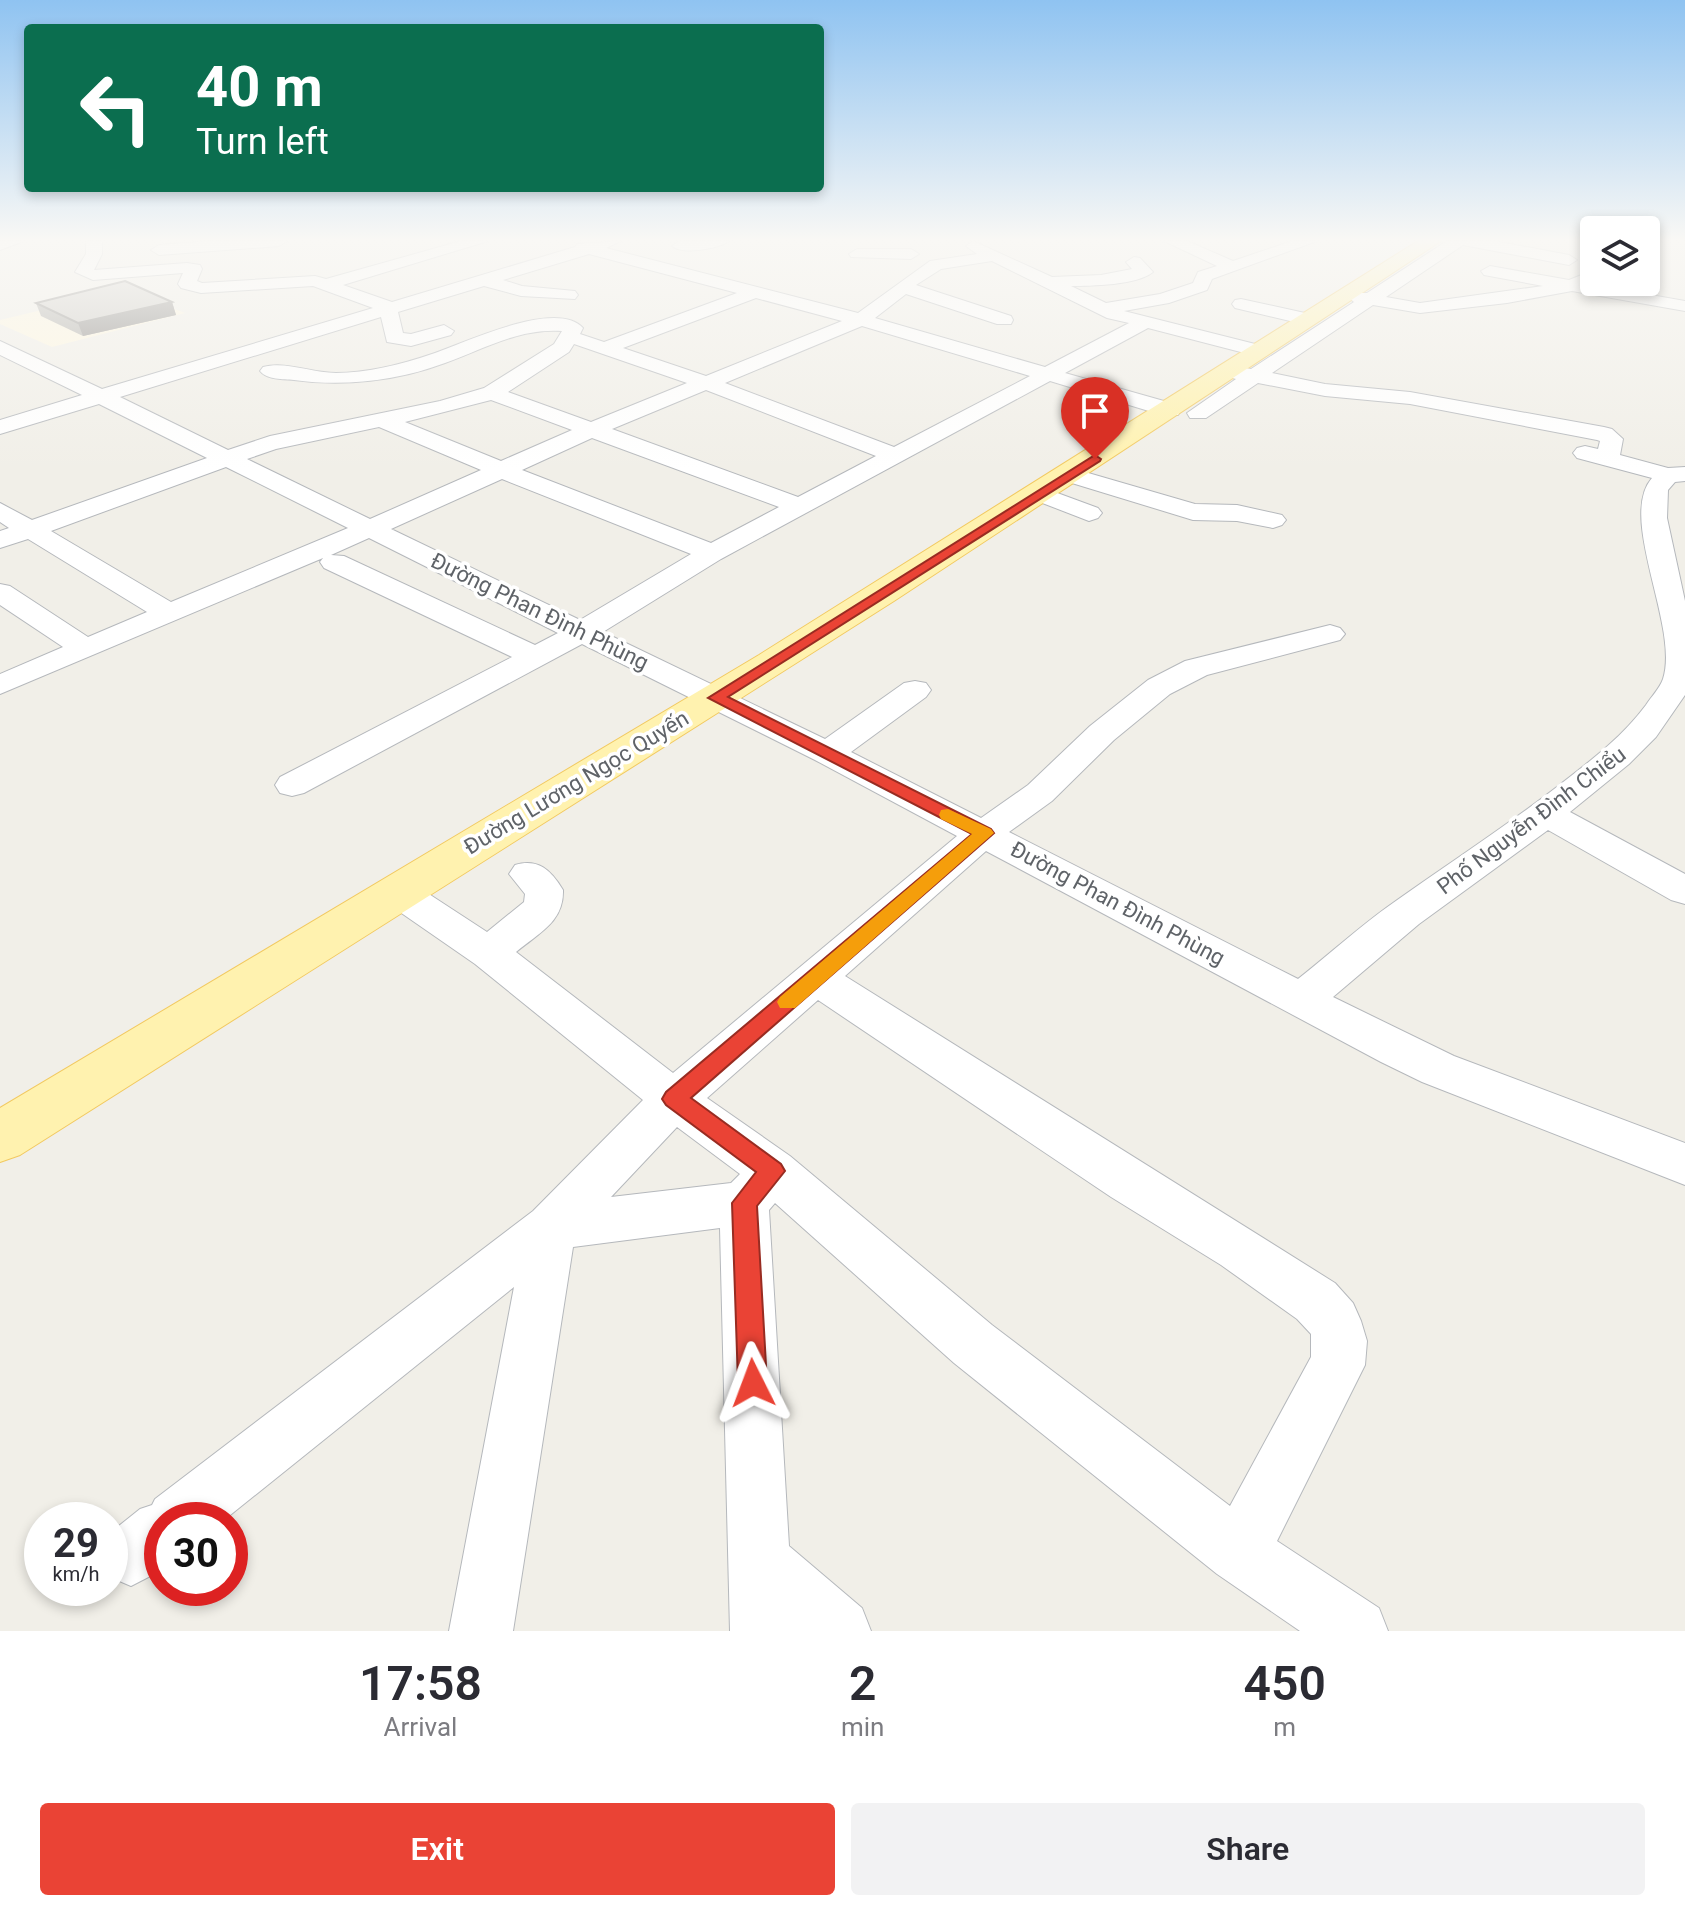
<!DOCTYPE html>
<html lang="en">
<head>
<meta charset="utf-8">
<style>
  body { margin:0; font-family:Roboto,sans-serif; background:#f2f2f3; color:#2b2b33; height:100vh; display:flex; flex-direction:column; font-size:30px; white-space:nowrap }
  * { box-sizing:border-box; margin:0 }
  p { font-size:26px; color:#7c7c81 }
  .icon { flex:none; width:44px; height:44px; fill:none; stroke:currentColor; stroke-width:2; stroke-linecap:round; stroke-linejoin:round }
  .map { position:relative; height:1631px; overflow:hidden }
  .side { display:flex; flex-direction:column; background:#fff; flex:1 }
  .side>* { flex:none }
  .guide { position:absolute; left:24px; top:24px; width:800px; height:168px; border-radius:8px; box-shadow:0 4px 12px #0003; background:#0b6e4f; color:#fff; overflow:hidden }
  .tools { position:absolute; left:1580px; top:216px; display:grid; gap:16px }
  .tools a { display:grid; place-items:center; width:80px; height:80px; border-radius:8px; background:#fff; box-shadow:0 4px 12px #0003; font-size:40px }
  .speed { position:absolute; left:24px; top:1502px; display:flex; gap:16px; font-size:40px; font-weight:700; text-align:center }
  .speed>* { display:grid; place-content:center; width:104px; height:104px; border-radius:50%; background:#fff; box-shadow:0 4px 12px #0003; line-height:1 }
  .speed small { font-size:20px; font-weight:400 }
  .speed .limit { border:12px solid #d22; background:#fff; color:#111 }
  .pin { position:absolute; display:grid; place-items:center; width:68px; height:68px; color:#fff; margin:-82px -34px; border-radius:50% 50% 50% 0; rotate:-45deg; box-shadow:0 0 8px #0007 }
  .pin .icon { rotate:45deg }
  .me { position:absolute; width:88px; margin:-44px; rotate:357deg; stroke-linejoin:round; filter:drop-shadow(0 0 6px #0008) }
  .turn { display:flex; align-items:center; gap:28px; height:168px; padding:0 40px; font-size:36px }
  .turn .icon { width:104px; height:104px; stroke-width:2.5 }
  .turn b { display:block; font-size:56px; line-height:68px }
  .eta { display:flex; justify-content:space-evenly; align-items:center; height:136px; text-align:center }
  .eta b { font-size:48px; font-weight:600; line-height:56px }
  .button { display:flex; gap:16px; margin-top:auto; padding:16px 40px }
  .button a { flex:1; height:92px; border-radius:8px; background:#ea4335; color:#fff; font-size:32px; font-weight:600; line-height:92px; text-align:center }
  .button a+a { background:#f2f2f3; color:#2b2b33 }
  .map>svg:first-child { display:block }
</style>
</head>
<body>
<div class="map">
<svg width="1685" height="1631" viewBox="0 0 1685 1631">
  <rect width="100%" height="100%" fill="#f1efe8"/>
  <!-- commercial -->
  <path fill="#fef7e0" d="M125,290L185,313L52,347L0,324V320Z"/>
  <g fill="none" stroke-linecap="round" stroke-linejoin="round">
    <!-- minor casing -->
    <g stroke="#b5b8bc" stroke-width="2">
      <g id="minor">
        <path d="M0,241H24L0,250Z"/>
        <path d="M86,241H102V254L94,270L187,263L200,265L202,269L197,281L202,283L315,276L326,279L461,241H488L343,285L392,302L575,247L577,244L621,241L606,248L858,313L930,261L977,254L966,246L973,241L1052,277L1101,275L1132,269L1126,262L1134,257L1140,258L1153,272C1138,285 1091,286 1071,286L1106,303L1160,294L1193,283L1198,272L1217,266L1164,241H1187L1233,261L1292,241H1317L1212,279L1207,290L1169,303L1124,311L1267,347L1270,351L1267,355L1260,357L1148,328L1065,373L1178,405L1181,410L1178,415H1162L1050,381L721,559L603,632L825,739L904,683L915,681L926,683L931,690L926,697L851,752L981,818L1028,785L1090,726L1148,680L1185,661L1330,625L1340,628L1345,634L1340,640L1207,675L1170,694L1114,740L1052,801L1009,832L1298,979C1330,954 1360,926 1393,903C1449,863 1507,826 1562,783C1593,759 1623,736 1646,705C1651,697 1660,688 1663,679C1680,627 1617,518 1652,478L1577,458L1573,453L1577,448L1585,446L1598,449L1600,441L1597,440L1410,404L1325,396L1258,383L1206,418H1190L1187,413L1236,379L1222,375L1219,371L1222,367L1229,365L1251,369L1354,302L1348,297L1351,293H1367L1447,241H1494L1569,255L1577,260L1569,265L1463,245L1386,297L1420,303L1543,286L1484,275L1481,271L1490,266L1569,280L1594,270V281L1589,284L1685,301V311L1572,291L1507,303L1420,313L1373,305L1272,373L1325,384L1410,392L1604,427L1612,429L1623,439L1620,455L1668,468L1685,467V481L1675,482L1668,490L1667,518L1685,601V695L1656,737L1629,764L1570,812L1685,874V904L1671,900L1548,830L1419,924L1333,997L1454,1056L1685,1143V1185L1422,1082L1381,1062L986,851L845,976L1335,1283L1353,1303L1361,1321L1367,1341L1365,1365L1277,1541L1379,1608L1388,1631H1300L1217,1574L954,1363L775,1203L769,1210L789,1546L862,1608L871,1631H730L720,1228L573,1247L513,1631H449L514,1287L224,1520H162V1570L131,1586L110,1577V1533L140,1509L152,1505L155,1499L533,1211L643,1100L475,964L384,901L379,892L384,883L398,879L412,883L487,932L524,902L525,894L509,874L515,865C538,858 551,870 563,890C564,922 539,933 516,952L673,1073L957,836L815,760L582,644L304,793L292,796L280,793L275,785L280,777L512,657L324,568L320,562L323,558L0,694V674L63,647L0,605V584L10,586L88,637L147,612L28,539L0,548V531L9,528L0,522V503L32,520L207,458L99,404L0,434V420L82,395L0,355V341L102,389L373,308L313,286L201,293L181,288L178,284L183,273L93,280L75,272L86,254ZM589,254L737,293L604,342L580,334L583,328C556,298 463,344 432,354C403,364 366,373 336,373C312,373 286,361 263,367L260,371C267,380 283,379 294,380C344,387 397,381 445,363C484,349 519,328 562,331L554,344L484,388L440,401L270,436L228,450L120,397L381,317L387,342L411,346L451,335L454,331L444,325L411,334L403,333L398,312L484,286L521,296L575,299L578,295L575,291L522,286L503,280ZM992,261L1107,318L1129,323L1045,367L875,318L906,294L997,324H1011L1013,320L1011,316L916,285L941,269ZM756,298L842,321L706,376L623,348ZM862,326L1030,376L894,447L725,383ZM574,344L687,383L591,422L508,392L569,352ZM706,390L876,456L798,497L612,429ZM491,400L572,430L501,461L405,422ZM379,427L481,470L370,519L247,459L276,449ZM592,438L779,507L711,543L522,470ZM226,467L348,528L171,602L51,531ZM502,479L691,554L580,620L391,529ZM369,538L558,633L535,645L344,556L331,555ZM818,1000L1111,1197L1221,1265L1297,1319L1311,1334V1357L1230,1506L992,1325L790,1156L707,1098ZM677,1127L740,1174L731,1183L611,1197Z"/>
        <path d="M209,241H287L279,246L159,255L151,250L159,245Z"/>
        <path d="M679,241H729C718,249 682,255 672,246Z"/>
        <path d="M1580,241H1594V247L1582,244Z"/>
        <path d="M1646,241H1662L1646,250Z"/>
        <path d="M857,249H911L919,254L911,259L851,257L849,254Z"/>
        <path d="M1241,299L1314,315L1316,319L1307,325L1235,308L1232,304L1235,300Z"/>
        <path d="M1071,468L1195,504L1237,505L1282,515L1286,520L1282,525L1273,528L1237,521L1193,520L1062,480L1059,475L1062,470Z"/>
        <path d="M1041,487L1098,508L1102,513L1098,518L1089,521L1032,499L1029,494L1032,489Z"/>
      </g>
    </g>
    <!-- major casing -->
    <g stroke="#f2c960" stroke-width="2">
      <path id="major" d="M1418,241H1441L894,601L20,1155L0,1162V1108L759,655Z"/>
    </g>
    <!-- minor -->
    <use href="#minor" fill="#fff" fill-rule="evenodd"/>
    <!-- major -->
    <use href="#major" fill="#fff2af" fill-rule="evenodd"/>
  </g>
  <!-- wall -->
  <path fill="#afaea9" d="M172,302L176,315L83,336L41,316L36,303Z"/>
  <!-- shaded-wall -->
  <path fill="#8f8d8a" d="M172,302L176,315L83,336L78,323Z"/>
  <!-- building -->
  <path fill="#cccac5" stroke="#8f8d8a" stroke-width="2" d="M125,281L172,302L78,323L36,303Z"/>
  <!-- sky -->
  <linearGradient id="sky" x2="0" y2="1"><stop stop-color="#8fc3f1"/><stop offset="0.51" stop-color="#f9f8f5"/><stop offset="1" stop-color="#f9f8f5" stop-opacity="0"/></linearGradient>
  <rect width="1685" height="470" fill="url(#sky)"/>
  <!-- route -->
  <path fill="#ea4335" stroke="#982c22" stroke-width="2" d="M1095,455L1101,459L1100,461L728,697L991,829L994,833L691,1098L781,1164L785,1171L757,1206L767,1383L763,1393L753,1397L743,1393L738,1383L732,1203L756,1172L666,1105L662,1099L666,1092L972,834L708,698Z"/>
  <!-- slow -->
  <path fill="#f59e0b" d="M948,809L991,829L994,833L795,1008H780L777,1002L780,997L972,834L941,819L939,815L941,810Z"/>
  <g text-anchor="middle" stroke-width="7" stroke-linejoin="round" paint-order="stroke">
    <!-- street labels -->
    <g font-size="22" fill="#5f6368" stroke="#fff">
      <text transform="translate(540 611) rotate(26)" y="8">Đường Phan Đình Phùng</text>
      <text transform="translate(576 782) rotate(-31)" y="8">Đường Lương Ngọc Quyến</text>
      <text transform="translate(1531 820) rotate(-37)" y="8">Phố Nguyễn Đình Chiểu</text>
      <text transform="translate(1118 903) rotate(28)" y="8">Đường Phan Đình Phùng</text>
    </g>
  </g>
</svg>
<div class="tools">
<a><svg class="icon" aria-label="layers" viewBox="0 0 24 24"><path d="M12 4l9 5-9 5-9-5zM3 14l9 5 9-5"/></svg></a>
</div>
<div class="speed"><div>29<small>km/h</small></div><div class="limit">30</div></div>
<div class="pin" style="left:1095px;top:459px;background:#d93025"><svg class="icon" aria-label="arrive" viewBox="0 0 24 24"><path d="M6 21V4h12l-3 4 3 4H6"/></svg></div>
<svg class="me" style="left:753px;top:1383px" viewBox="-20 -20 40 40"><path d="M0-17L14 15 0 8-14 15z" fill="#ea4335" stroke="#fff" stroke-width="4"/></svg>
<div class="guide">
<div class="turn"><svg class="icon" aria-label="left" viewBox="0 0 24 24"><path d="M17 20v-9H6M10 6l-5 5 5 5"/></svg><div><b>40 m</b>Turn left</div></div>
</div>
</div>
<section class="side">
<div class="eta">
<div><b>17:58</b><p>Arrival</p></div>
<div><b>2</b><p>min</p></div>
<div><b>450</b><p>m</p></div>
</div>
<div class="button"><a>Exit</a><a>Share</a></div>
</section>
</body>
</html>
